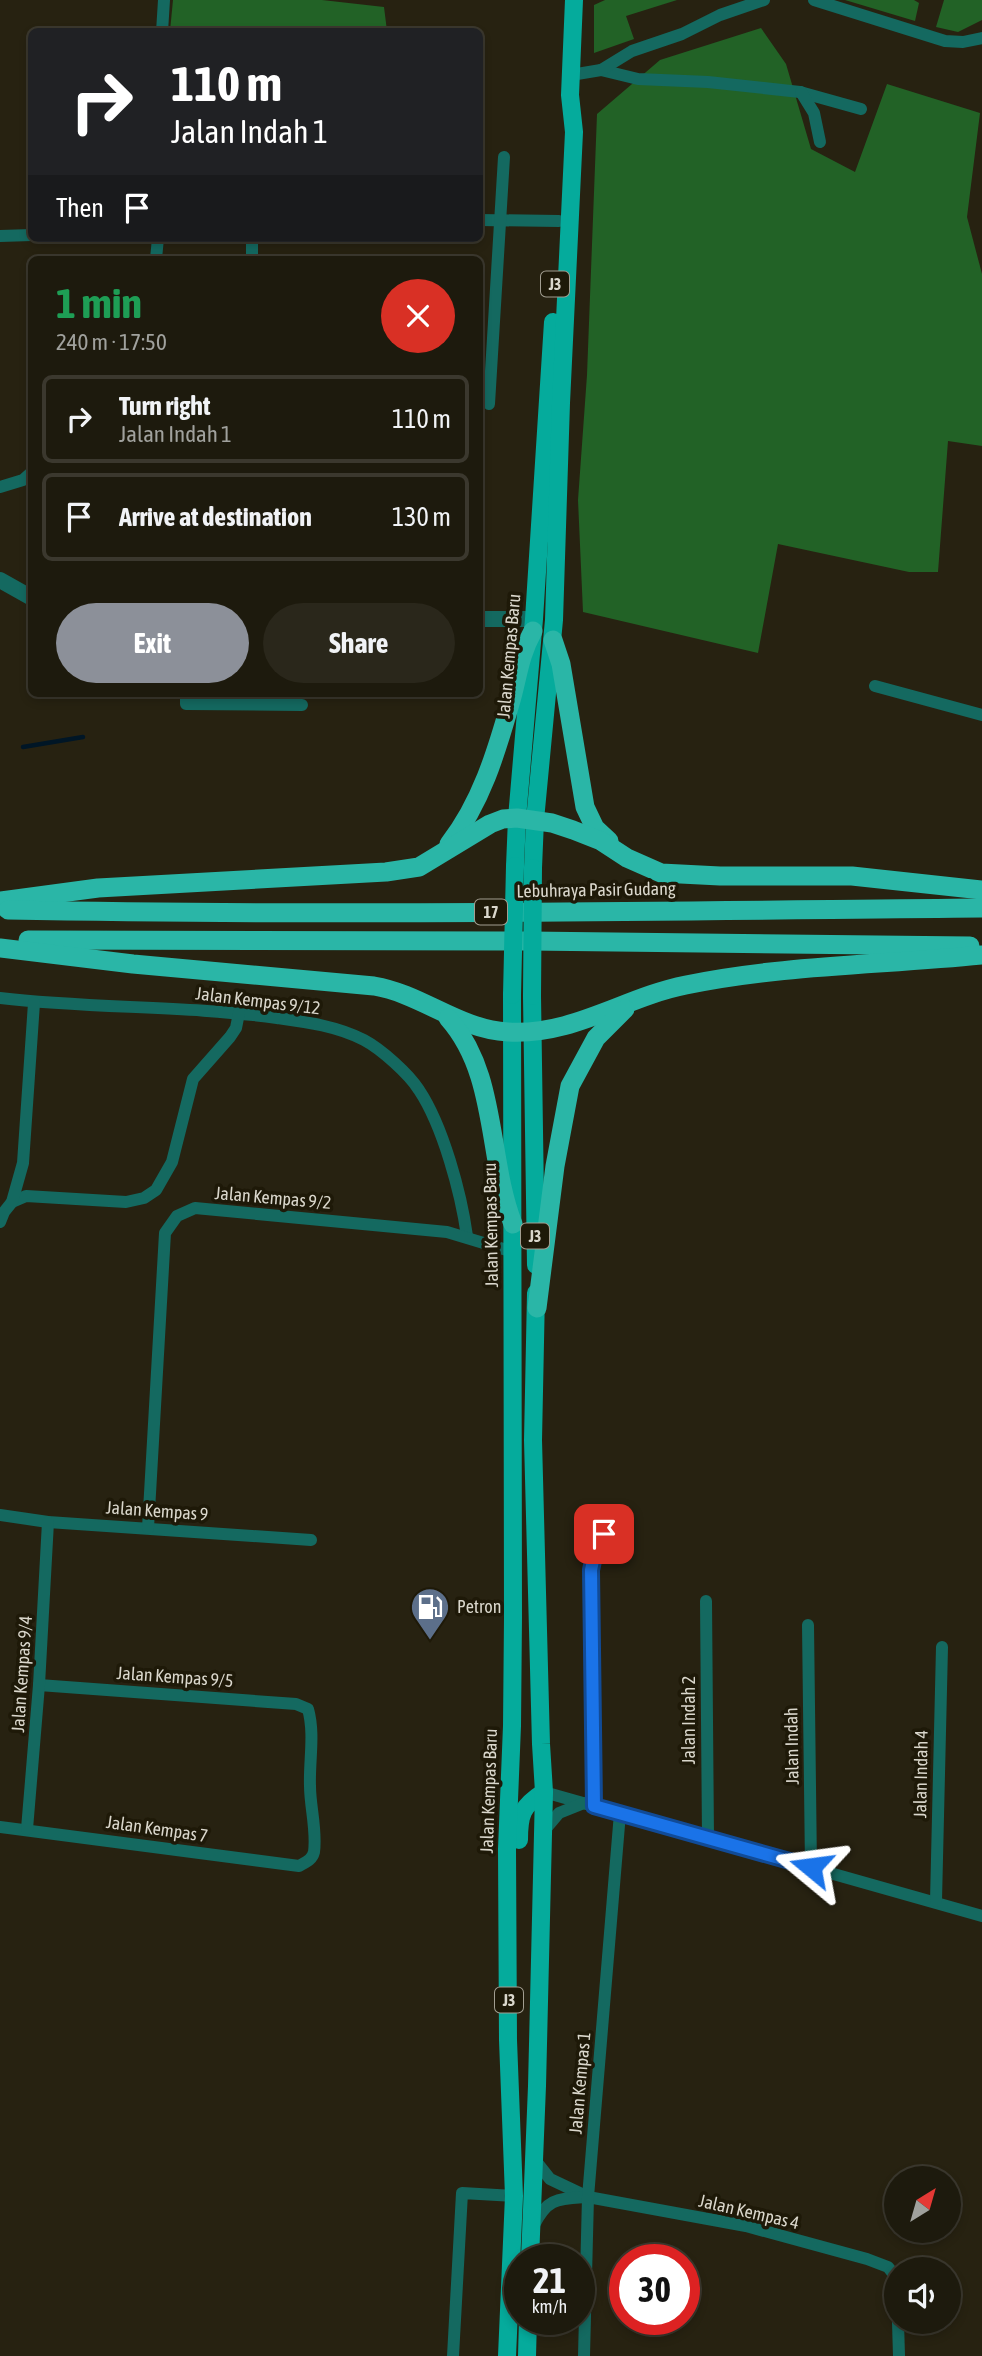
<!DOCTYPE html>
<html lang="en">
<head>
<meta charset="utf-8">
<style>
  body { margin:0; font-family:"Asap Condensed",sans-serif; background:#2a271b; color:#f1f3f6; height:100vh; display:flex; flex-direction:column; font-size:26px; white-space:nowrap }
  * { box-sizing:border-box; margin:0 }
  p { font-size:23px; color:#a0a19d }
  .icon { flex:none; width:38px; height:38px; fill:none; stroke:currentColor; stroke-width:2; stroke-linecap:round; stroke-linejoin:round }
  .map { position:relative; flex:1; overflow:hidden }
  .panel { position:absolute; left:28px; top:256px; width:455px; height:441px; display:flex; flex-direction:column; background:#1d1a0d; border-radius:10px; box-shadow:0 4px 10px #0003,0 0 0 2px #3b382e }
  .panel>* { flex:none }
  .banner { position:absolute; left:28px; top:28px; width:455px; height:214px; border-radius:10px; box-shadow:0 4px 10px #0003,0 0 0 2px #3b382e; background:#202124; color:#fff; overflow:hidden }
  .needle { width:46px; rotate:37deg }
  .tools { position:absolute; left:884px; top:2166px; display:grid; gap:14px }
  .tools a { display:grid; place-items:center; width:77px; height:77px; border-radius:50%; background:#1d1a0d; box-shadow:0 4px 10px #0003,0 0 0 2px #3b382e; font-size:35px }
  .speed { position:absolute; left:504px; top:2244px; display:flex; gap:14px; font-size:35px; font-weight:700; text-align:center }
  .speed>* { display:grid; place-content:center; width:91px; height:91px; border-radius:50%; background:#1d1a0d; box-shadow:0 4px 10px #0003,0 0 0 2px #3b382e; line-height:1 }
  .speed small { font-size:18px; font-weight:400 }
  .speed .limit { border:10px solid #d22; background:#fff; color:#111 }
  .pin { position:absolute; display:grid; place-items:center; width:60px; height:60px; color:#fff; margin:-30px; border-radius:14px; box-shadow:0 4px 10px #0006 }
  .me { position:absolute; width:77px; margin:-38px; rotate:286deg; stroke-linejoin:round; filter:drop-shadow(0 0 5px #0008) }
  .turn { display:flex; align-items:center; gap:24px; height:147px; padding:0 28px; font-size:32px }
  .turn .icon { width:91px; height:91px; stroke-width:2.5 }
  .turn b { display:block; font-size:49px; line-height:60px }
  .then { display:flex; align-items:center; height:66px; padding:0 28px; background:#0003; gap:14px; font-size:26px }
  .round { display:grid; place-items:center; flex:none; width:74px; height:74px; border-radius:37px; background:#2a271b }
  .headline { display:flex; align-items:center; justify-content:space-between; height:119px; padding:0 28px }
  h1 { font-size:42px; font-weight:700; line-height:52px; color:#1e9e55 }
  .button { display:flex; gap:14px; margin-top:auto; padding:14px 28px }
  .button a { flex:1; height:80px; border-radius:42px; background:#8c9099; color:#fff; font-size:28px; font-weight:700; line-height:80px; text-align:center }
  .button a+a { background:#2a271b; color:#f1f3f6 }
  ul { padding:0; list-style:none }
  li { display:flex; align-items:center; gap:21px; height:88px; margin:0 14px 10px; padding:0 14px; border:4px solid #3b382e; border-radius:10px }
  li div { flex:1 }
  li b { display:block; font-size:26px }
  li em { font-style:normal }
  .map>svg:first-child { display:block }
</style>
</head>
<body>
<div class="map">
<svg width="982" height="2356" viewBox="0 0 982 2356">
  <rect width="100%" height="100%" fill="#272211"/>
  <!-- forest -->
  <g fill="#226226">
    <path d="M173,0H322L384,7L387,31H170Z"/>
    <path d="M605,0H677L626,16L634,39L594,53V5Z"/>
    <path d="M845,0H914L919,3L915,21Z"/>
    <path d="M944,0H982V20L958,32L936,27Z"/>
    <path d="M761,28L786,64L811,149L855,172L887,84L980,113L967,217L982,274V446L948,441L938,572H909L778,544L758,653L583,612L578,500L587,375L597,114L660,60Z"/>
  </g>
  <g fill="none" stroke-linecap="round" stroke-linejoin="round">
    <!-- stream -->
    <path stroke="#001626" stroke-width="4.5" d="M23,747L83,737"/>
    <!-- minor -->
    <g stroke="#146960" stroke-width="12">
      <path d="M814,0L945,41L963,42L982,38"/>
      <path d="M162,32L164,0"/>
      <path d="M601,70L638,79L708,82L800,92L861,109"/>
      <path d="M571,75L601,70L632,51L682,34L720,15L764,0"/>
      <path d="M801,92L814,113L820,142"/>
      <path d="M480,220L559,221"/>
      <path d="M0,236L32,235"/>
      <path d="M156,259L158,238"/>
      <path d="M252,259V238"/>
      <path d="M489,404L504,157"/>
      <path d="M0,487L23,480L32,472"/>
      <path d="M875,686L982,715"/>
      <path d="M186,693V704L302,705"/>
      <path d="M0,998C92,1009 185,1005 277,1018C306,1022 337,1026 364,1040C381,1049 409,1074 419,1090C443,1126 461,1193 467,1236"/>
      <path d="M12,1202L26,1196L126,1202L144,1198L156,1190L172,1162L193,1079L230,1037L236,1028L239,1013"/>
      <path d="M0,1222L4,1212L12,1202L23,1163L34,1003"/>
      <path d="M0,1515L48,1522L311,1540"/>
      <path d="M148,1528L165,1233L177,1216L195,1208L447,1232L513,1252"/>
      <path d="M706,1601L708,1838"/>
      <path d="M808,1625L811,1867"/>
      <path d="M544,1792L982,1916"/>
      <path d="M594,1806L591,1571L596,1547L618,1514"/>
      <path d="M0,1827L299,1866C306,1862 312,1860 314,1852C317,1830 310,1807 310,1786C309,1761 315,1734 308,1709L296,1704L39,1685"/>
      <path d="M27,1829L39,1685L48,1522"/>
      <path d="M543,1832L559,1813L584,1803"/>
      <path d="M936,1901L942,1647"/>
      <path d="M535,2160L550,2179L588,2197L746,2226L867,2259L888,2267L896,2277"/>
      <path d="M534,2225C547,2199 556,2199 584,2197"/>
      <path d="M898,2322L899,2356"/>
      <path d="M453,2356L462,2193L514,2196"/>
      <path d="M584,2356L588,2197L620,1813"/>
    </g>
    <!-- tertiary -->
    <g stroke="#146960" stroke-width="16">
      <path d="M0,580L32,598"/>
      <path d="M480,619H534"/>
    </g>
    <!-- primary -->
    <g stroke="#05ab9c" stroke-width="18">
      <path d="M515,866L517,818L534,619L553,322"/>
      <path d="M533,868L535,820L554,620L561,403L574,132L570,95L574,0"/>
      <path d="M532,996L536,1265"/>
      <path d="M519,1840C519,1814 522,1806 544,1792"/>
      <path d="M530,2259L537,2086L544,1792L541,1744L533,1440L536,1293"/>
      <path d="M507,2356L514,2196L508,2040L507,1849L512,1726L513,1617L512,995"/>
      <path d="M527,2356L528,2319"/>
    </g>
    <!-- trunk -->
    <g stroke="#2ab6a7" stroke-width="19">
      <path d="M553,640L561,664L585,807L595,828L609,841"/>
      <path d="M449,844C481,803 496,753 510,704C518,677 519,656 533,631"/>
      <path d="M0,901L98,888L386,872L419,867L490,824L503,819L517,818L552,823L573,830L601,841L627,858L661,873L720,876H852L982,890"/>
      <path d="M8,910C333,916 657,911 982,908"/>
      <path d="M28,940L529,941L970,946"/>
      <path d="M0,948L133,964L374,986C422,994 458,1029 508,1032C573,1036 625,997 686,985C782,965 884,965 982,955"/>
      <path d="M448,1018C498,1074 487,1157 513,1224"/>
      <path d="M537,1308L555,1166L570,1086L596,1038L625,1009"/>
    </g>
    <!-- primary-bridge -->
    <g stroke="#05ab9c" stroke-width="18">
      <path d="M512,995L515,866"/>
      <path d="M532,996L533,868"/>
    </g>
  </g>
  <g fill="none" stroke-linecap="round" stroke-linejoin="round">
    <!-- route casing -->
    <g stroke="#114b97" stroke-width="18">
      <path id="route" d="M604,1534L596,1547L591,1570L594,1806L811,1867"/>
    </g>
    <!-- route -->
    <use href="#route" stroke="#1a73e8" stroke-width="12"/>
  </g>
  <!-- icons -->
  <defs>
    <g id="fuel-pin" transform="scale(2.0125)"><path d="M0 17L-7.5 6A9.5 9.5 0 1 1 7.5 6Z" fill="#5c6f8a" stroke="#1e1908"/><path d="M-5.5-6h7V0h2V4h1.3V-2.5L3-4.5l.8-.8L6-3V5H2.5V1h-1V6h-7ZM-4.2-4.7v3.2H.2V-4.7Z" fill="#fff"/></g>
  </defs>
  <g fill-rule="evenodd">
    <use href="#fuel-pin" x="430" y="1607"/>
  </g>
  <g text-anchor="middle" stroke-width="7" stroke-linejoin="round" paint-order="stroke">
    <!-- shield labels -->
    <g fill="#1e1908" stroke="#a29e91" stroke-width="2">
      <rect x="541" y="271.5" width="28" height="25" rx="5"/>
      <rect x="475" y="899.5" width="32" height="25" rx="5"/>
      <rect x="521" y="1223.5" width="28" height="25" rx="5"/>
      <rect x="495" y="1987.5" width="28" height="25" rx="5"/>
    </g>
    <g font-size="16" font-weight="bold" fill="#dad7cc">
      <text x="555" y="290">J3</text>
      <text x="491" y="918">17</text>
      <text x="535" y="1242">J3</text>
      <text x="509" y="2006">J3</text>
    </g>
    <!-- street labels -->
    <g font-size="18" fill="#dad7cc" stroke="#1e1908">
      <text transform="translate(509 656) rotate(-85)" y="6">Jalan Kempas Baru</text>
      <text transform="translate(596 890) rotate(-1)" y="6">Lebuhraya Pasir Gudang</text>
      <text transform="translate(258 1001) rotate(7)" y="6">Jalan Kempas 9/12</text>
      <text transform="translate(273 1198) rotate(5)" y="6">Jalan Kempas 9/2</text>
      <text transform="translate(491 1225) rotate(-91)" y="6">Jalan Kempas Baru</text>
      <text transform="translate(157 1511) rotate(4)" y="6">Jalan Kempas 9</text>
      <text transform="translate(22 1674) rotate(-86)" y="6">Jalan Kempas 9/4</text>
      <text transform="translate(175 1677) rotate(4)" y="6">Jalan Kempas 9/5</text>
      <text transform="translate(689 1720) rotate(-90)" y="6">Jalan Indah 2</text>
      <text transform="translate(792 1746) rotate(-91)" y="6">Jalan Indah</text>
      <text transform="translate(921 1774) rotate(-89)" y="6">Jalan Indah 4</text>
      <text transform="translate(489 1791) rotate(-88)" y="6">Jalan Kempas Baru</text>
      <text transform="translate(157 1829) rotate(8)" y="6">Jalan Kempas 7</text>
      <text transform="translate(580 2083) rotate(-85)" y="6">Jalan Kempas 1</text>
      <text transform="translate(749 2212) rotate(13)" y="6">Jalan Kempas 4</text>
    </g>
    <!-- poi labels -->
    <g font-size="18" fill="#dad7cc" stroke="#1e1908" text-anchor="start">
      <text x="457" y="1613">Petron</text>
    </g>
  </g>
</svg>
<div class="tools">
<a><svg class="needle" viewBox="-14 -14 28 28"><path d="M0-13l5 13h-10z" fill="#e53935"/><path d="M0 13l5-13h-10z" fill="#a0a19d"/></svg></a>
<a><svg class="icon" aria-label="sound" viewBox="0 0 24 24"><path d="M4 9h4l5-4v14l-5-4H4zM17 9q2 3 0 6"/></svg></a>
</div>
<div class="speed"><div>21<small>km/h</small></div><div class="limit">30</div></div>
<div class="pin" style="left:604px;top:1534px;background:#d93025"><svg class="icon" aria-label="arrive" viewBox="0 0 24 24"><path d="M6 21V4h12l-3 4 3 4H6"/></svg></div>
<svg class="me" style="left:811px;top:1867px" viewBox="-20 -20 40 40"><path d="M0-17L14 15 0 8-14 15z" fill="#1a73e8" stroke="#fff" stroke-width="4"/></svg>
<div class="banner">
<div class="turn"><svg class="icon" aria-label="right" viewBox="0 0 24 24"><path d="M7 20v-9h11M14 6l5 5-5 5"/></svg><div><b>110 m</b>Jalan Indah 1</div></div>
<div class="then">Then<svg class="icon" aria-label="arrive" viewBox="0 0 24 24"><path d="M6 21V4h12l-3 4 3 4H6"/></svg></div>
</div>
<section class="panel">
<div class="headline"><div><h1>1 min</h1><p>240 m · 17:50</p></div><a class="round" style="background:#d93025;color:#fff"><svg class="icon" aria-label="close" viewBox="0 0 24 24"><path d="M6 6l12 12M18 6L6 18"/></svg></a></div>
<ul>
<li><svg class="icon" aria-label="right" viewBox="0 0 24 24"><path d="M7 20v-9h11M14 6l5 5-5 5"/></svg><div><b>Turn right</b><p>Jalan Indah 1</p></div><em>110 m</em></li>
<li><svg class="icon" aria-label="arrive" viewBox="0 0 24 24"><path d="M6 21V4h12l-3 4 3 4H6"/></svg><div><b>Arrive at destination</b></div><em>130 m</em></li>
</ul>
<div class="button"><a>Exit</a><a>Share</a></div>
</section>
</div>
</body>
</html>
